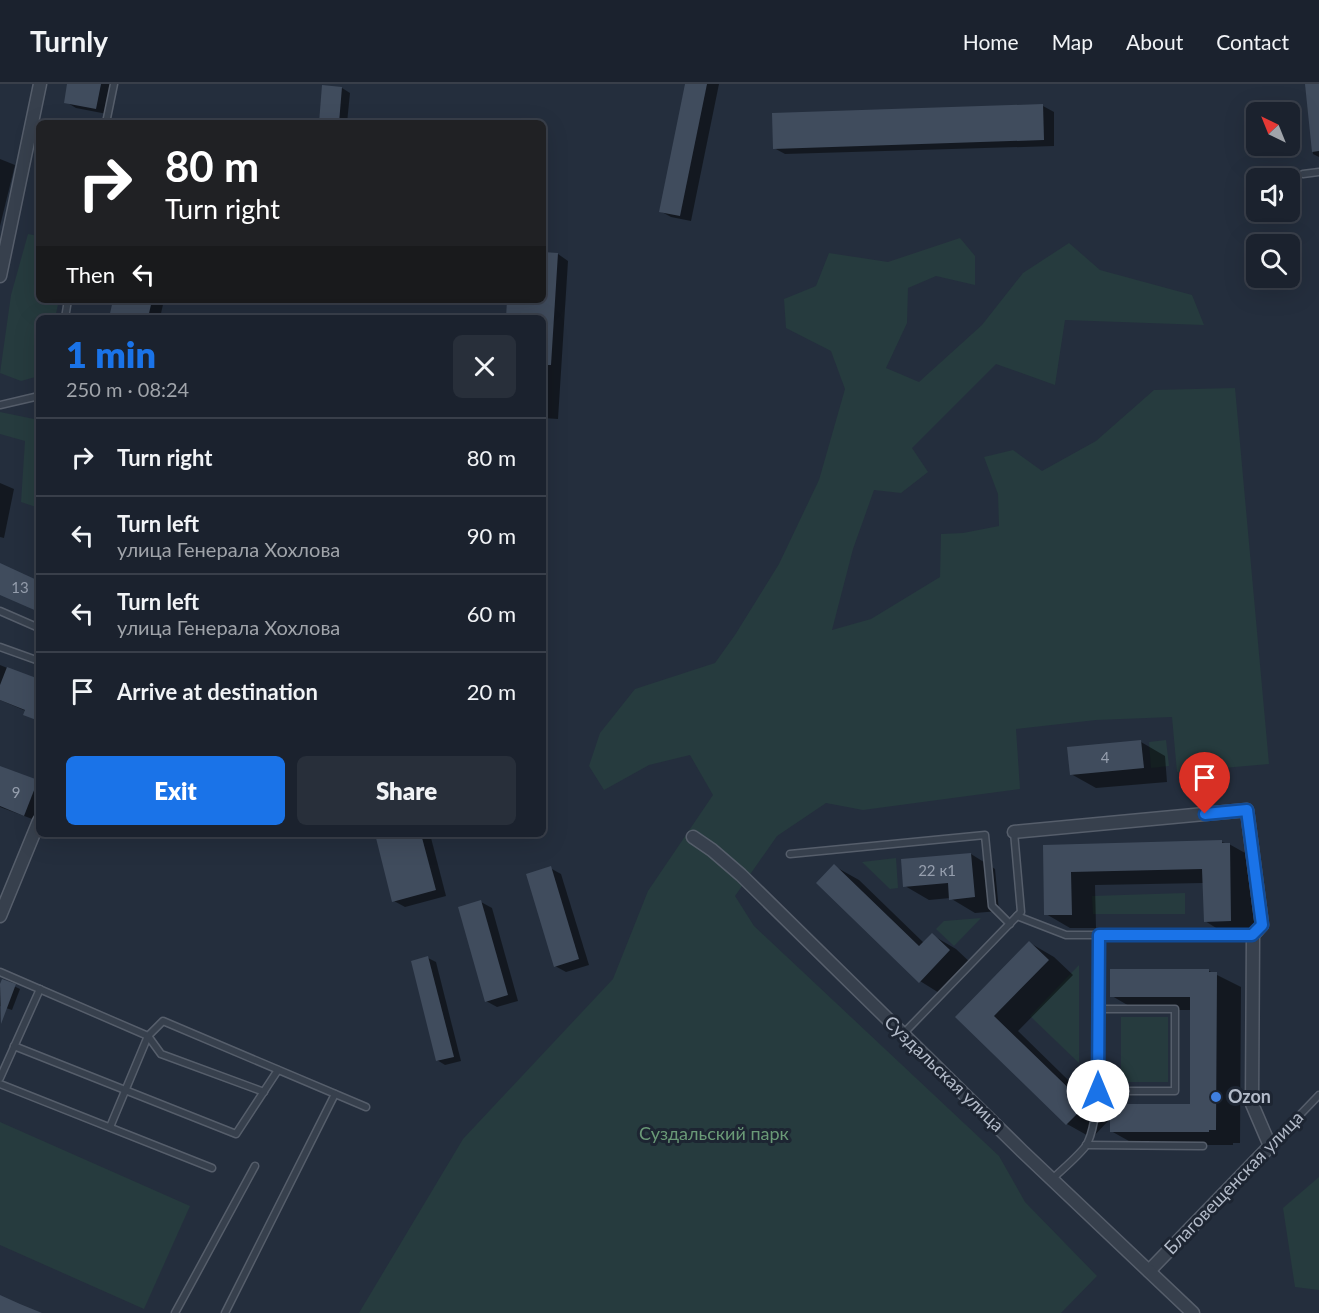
<!DOCTYPE html>
<html lang="en">
<head>
<meta charset="utf-8">
<style>
  body { margin:0; font-family:Lato,sans-serif; background:#282f3a; color:#f1f3f6; height:100vh; display:flex; flex-direction:column; font-size:22px; white-space:nowrap }
  * { box-sizing:border-box; margin:0 }
  p { font-size:20px; color:#a0a4aa }
  .icon { flex:none; width:33px; height:33px; fill:none; stroke:currentColor; stroke-width:2; stroke-linecap:round; stroke-linejoin:round }
  .map { position:relative; flex:1; overflow:hidden }
  .details { position:absolute; left:36px; top:231px; width:510px; height:522px; display:flex; flex-direction:column; background:#1b222e; border-radius:9px; box-shadow:0 6px 24px #0002,0 0 0 2px #393f4a }
  .details>* { flex:none }
  .top-card { position:absolute; left:36px; top:36px; width:510px; height:183px; border-radius:9px; box-shadow:0 6px 24px #0002,0 0 0 2px #393f4a; background:#202124; color:#fff; overflow:hidden }
  .needle { width:39px; rotate:317deg }
  .controls { position:absolute; left:1246px; top:18px; display:grid; gap:12px }
  .controls a { display:grid; place-items:center; width:54px; height:54px; border-radius:9px; background:#1b222e; box-shadow:0 6px 24px #0002,0 0 0 2px #393f4a; font-size:30px }
  .pin { position:absolute; display:grid; place-items:center; width:51px; height:51px; color:#fff; margin:-62px -26px; border-radius:50% 50% 50% 0; rotate:-45deg; box-shadow:0 0 6px #0007 }
  .pin .icon { rotate:45deg }
  .me { position:absolute; width:66px; margin:-33px; rotate:0deg; stroke-linejoin:round; filter:drop-shadow(0 0 4px #0008) }
  .turn { display:flex; align-items:center; gap:21px; height:126px; padding:0 30px; font-size:27px }
  .turn .icon { width:78px; height:78px; stroke-width:2.5 }
  .turn b { display:block; font-size:42px; line-height:51px }
  .then { display:flex; align-items:center; height:57px; padding:0 30px; background:#0003; gap:12px; font-size:22px }
  .round { display:grid; place-items:center; flex:none; width:63px; height:63px; border-radius:9px; background:#282f3a }
  .summary { display:flex; align-items:center; justify-content:space-between; height:102px; padding:0 30px }
  h1 { font-size:36px; font-weight:800; line-height:45px; color:#1a73e8 }
  .cta { display:flex; gap:12px; margin-top:auto; padding:12px 30px }
  .cta a { flex:1; height:69px; border-radius:9px; background:#1a73e8; color:#fff; font-size:24px; font-weight:800; line-height:69px; text-align:center }
  .cta a+a { background:#282f3a; color:#f1f3f6 }
  ul { padding:0; list-style:none }
  li { display:flex; align-items:center; gap:18px; height:78px; padding:0 30px; border-top:2px solid #393f4a }
  li div { flex:1 }
  li b { display:block; font-size:22px }
  li em { font-style:normal }
  header { display:flex; align-items:center; gap:36px; box-sizing:border-box; height:84px; padding:0 30px; background:#1b222e; border-bottom:2px solid #393f4a }
  header strong { font-size:28px }
  nav { display:flex; gap:33px; margin-inline-start:auto; font-size:21px }
  .map>svg:first-child { display:block }
</style>
</head>
<body>
<header>
<strong>Turnly</strong>
<nav><a>Home</a><a>Map</a><a>About</a><a>Contact</a></nav>
</header>
<div class="map">
<svg width="1319" height="1229" viewBox="0 0 1319 1229">
  <rect width="100%" height="100%" fill="#242e3d"/>
  <!-- green -->
  <g fill="#263b3e">
    <path d="M28,150L39,152V216H59L55,234H39V292L21,297L0,289L11,211Z"/>
    <path d="M960,154L975,172V201L936,192L908,204L907,239L886,284L919,298L982,241L1023,189L1069,159L1100,186L1192,211L1204,241L1065,236L1055,301L996,280L912,364L928,388L901,409L874,406L853,465L832,546L871,535L940,493L941,450L963,449L999,442L998,410L984,373L1013,366L1042,387L1096,357L1154,306L1235,304L1269,680L1177,688L1172,633L1096,636L1016,645L1020,705L863,726L826,719L777,752L735,812L754,842L999,1072L1025,1118L1097,1192L1061,1229H359L463,1055L613,895L648,807L713,711L690,671L649,681L604,706L589,682L600,649L635,605L715,579L735,551L779,480L819,396L845,305L831,267L786,244L784,215L816,202L829,169L888,178Z"/>
    <path d="M0,328L39,336V424L21,418L25,357L0,350Z"/>
    <path d="M1166,656L1169,682L1151,684L1149,658Z"/>
    <path d="M896,774L898,804L890,805L862,778Z"/>
    <path d="M1185,809V830H1093L1092,812Z"/>
    <path d="M981,834L954,862L936,845L944,837Z"/>
    <path d="M1079,881V979L1030,932Z"/>
    <rect x="1121" y="933" width="47" height="65"/>
    <path d="M0,1038L190,1122L144,1225L0,1161Z"/>
    <path d="M1319,1093V1206L1295,1203L1283,1124Z"/>
  </g>
  <!-- shadow -->
  <g fill="#0007">
    <path d="M69,0H113L107,30L76,24L66,18Z"/>
    <path d="M686,0H719L691,137L671,133L660,127Z"/>
    <path d="M1307,0H1319V73L1313,70Z"/>
    <path d="M323,2L342,4L350,9L347,39H320Z"/>
    <path d="M1043,22L1054,28V62L785,70L774,64Z"/>
    <path d="M0,75L15,81L0,142Z"/>
    <path d="M543,169L558,170L568,177L558,335L543,334V234H508L509,216H543Z"/>
    <path d="M114,216H164L160,234H111Z"/>
    <path d="M0,399L14,405L4,454L0,453Z"/>
    <path d="M0,581L39,597V637L25,630L26,627L0,616Z"/>
    <path d="M1141,658L1165,672L1167,698L1096,704L1071,690Z"/>
    <path d="M0,683L39,699V726L35,736L0,723Z"/>
    <path d="M376,750H430L446,812L405,823L394,817Z"/>
    <path d="M1221,758L1229,760L1254,774L1255,851L1229,852L1205,837L1204,799L1095,801L1096,844H1070L1046,830L1044,762Z"/>
    <path d="M971,770L995,785L999,827L975,829L950,814L929,816L905,802Z"/>
    <path d="M834,782L859,796L924,859L932,851L956,865L973,881L944,912L920,897Z"/>
    <path d="M550,784L561,790L589,881L566,888L555,882Z"/>
    <path d="M481,818L492,824L518,917L497,923L486,917Z"/>
    <path d="M1030,859L1054,873L1073,891L1018,947L1109,1036L1092,1054L1067,1040L957,933Z"/>
    <path d="M428,874L436,878L461,977L445,981L437,976Z"/>
    <path d="M1209,887L1241,903L1240,1059H1233V1061H1136L1111,1047L1191,1022L1192,926H1136L1112,912Z"/>
    <path d="M3,897L20,905L12,926L0,922V904Z"/>
  </g>
  <!-- building -->
  <g fill="#404c5d">
    <path d="M67,0H101L96,25L64,19Z"/>
    <path d="M685,0H707L680,132L659,128Z"/>
    <path d="M1305,0H1319V67L1312,68Z"/>
    <path d="M322,1L342,3L339,39H319Z"/>
    <path d="M1043,20L1044,56L773,65L772,29Z"/>
    <path d="M543,168L558,169L551,281H543V234H506L507,216H543Z"/>
    <path d="M113,216H152L148,234H109Z"/>
    <path d="M0,479L39,497V528L0,511Z"/>
    <path d="M7,583L39,595V637L23,631L25,626L0,616V601Z"/>
    <path d="M1141,656L1144,684L1070,691L1067,663Z"/>
    <path d="M0,682L38,696L24,732L0,722Z"/>
    <path d="M375,750H421L436,806L392,818Z"/>
    <path d="M1222,756V759H1230L1231,837L1204,838L1202,785L1071,788L1072,831H1044L1043,761Z"/>
    <path d="M971,769L975,813L949,816L948,799L903,803L901,775Z"/>
    <path d="M834,780L919,862L932,849L950,866L919,899L816,799Z"/>
    <path d="M551,782L579,875L554,883L526,790Z"/>
    <path d="M481,816L508,911L485,918L458,823Z"/>
    <path d="M1029,857L1049,876L994,932L1086,1021L1066,1041L955,933Z"/>
    <path d="M428,872L454,973L436,977L411,877Z"/>
    <path d="M1110,885H1209V888H1217L1216,1046H1209V1048H1110V1020H1190V913H1110Z"/>
    <path d="M2,895L16,900L1,940L0,900Z"/>
    <path d="M0,1211L20,1220L42,1229H0Z"/>
  </g>
  <g fill="none" stroke-linecap="round" stroke-linejoin="round">
    <!-- lane casing -->
    <g stroke="#565e6b" stroke-width="9">
      <g id="lane">
        <path d="M106,39L114,0"/>
        <path d="M1303,90L1319,88"/>
        <path d="M65,234L68,216"/>
        <path d="M0,321L39,312"/>
        <path d="M0,527L39,544"/>
        <path d="M0,563L39,577"/>
        <path d="M790,770L985,751L992,822L1010,840"/>
        <path d="M1017,832L1066,851H1253"/>
        <path d="M0,888L148,952L163,937L366,1023"/>
        <path d="M903,950L1021,828L1014,748"/>
        <path d="M148,952L161,970L264,1008"/>
        <path d="M14,962L236,1050L278,986"/>
        <path d="M0,994L40,905"/>
        <path d="M0,1000L212,1084"/>
        <path d="M1098,1007H1175V925H1099"/>
        <path d="M110,1043L148,952"/>
        <path d="M1086,1061L1203,1062"/>
        <path d="M1271,1061L1319,1011"/>
        <path d="M1052,1095C1063,1085 1076,1074 1085,1063C1106,1035 1099,892 1099,851"/>
        <path d="M175,1229L255,1082"/>
        <path d="M225,1229L335,1010"/>
      </g>
    </g>
    <!-- street casing -->
    <g stroke="#565e6b" stroke-width="15">
      <g id="street">
        <path d="M0,192L40,0"/>
        <path d="M1014,748L1247,726L1262,841L1253,851L1252,1020L1270,1062L1149,1187"/>
        <path d="M693,753L712,766L741,791L1022,1067L1193,1229"/>
        <path d="M0,832L39,737"/>
      </g>
    </g>
    <!-- lane -->
    <use href="#lane" stroke="#37404d" stroke-width="6"/>
    <!-- street -->
    <use href="#street" stroke="#37404d" stroke-width="12"/>
  </g>
  <g fill="none" stroke-linecap="round" stroke-linejoin="round">
    <!-- route casing -->
    <g stroke="#114b97" stroke-width="15">
      <path id="route" d="M1098,1007L1099,851H1252L1262,841L1247,726L1205,730"/>
    </g>
    <!-- route -->
    <use href="#route" stroke="#1a73e8" stroke-width="10"/>
  </g>
  <!-- markers -->
  <circle fill="#3f7fe0" stroke="#1d2532" stroke-width="2" cx="1216" cy="1013" r="6"/>
  <g text-anchor="middle" stroke-width="6" stroke-linejoin="round" paint-order="stroke">
    <!-- number labels -->
    <g font-size="15" fill="#969fae">
      <text x="20" y="509">13</text>
      <text x="1105" y="679">4</text>
      <text x="16" y="714">9</text>
      <text x="937" y="792">22 к1</text>
    </g>
    <!-- street labels -->
    <g font-size="18" fill="#b3bbc9" stroke="#1d2532">
      <text transform="translate(944 990) rotate(44)" y="6">Суздальская улица</text>
      <text transform="translate(1234 1099) rotate(-46)" y="6">Благовещенская улица</text>
    </g>
    <!-- poi labels -->
    <g font-size="18" font-weight="bold" fill="#b3bbc9" stroke="#1d2532" text-anchor="start">
      <text x="1228" y="1019">Ozon</text>
    </g>
    <!-- park labels -->
    <g font-size="18" fill="#6a9a77" stroke="#1d2532">
      <text x="714" y="1056">Суздальский парк</text>
    </g>
  </g>
</svg>
<div class="controls">
<a><svg class="needle" viewBox="-14 -14 28 28"><path d="M0-13l5 13h-10z" fill="#e53935"/><path d="M0 13l5-13h-10z" fill="#a0a4aa"/></svg></a>
<a><svg class="icon" aria-label="sound" viewBox="0 0 24 24"><path d="M4 9h4l5-4v14l-5-4H4zM17 9q2 3 0 6"/></svg></a>
<a><svg class="icon" aria-label="search" viewBox="0 0 24 24"><circle cx="10" cy="10" r="6"/><path d="M15 15l6 6"/></svg></a>
</div>
<div class="pin" style="left:1205px;top:730px;background:#d93025"><svg class="icon" aria-label="arrive" viewBox="0 0 24 24"><path d="M6 21V4h12l-3 4 3 4H6"/></svg></div>
<svg class="me" style="left:1098px;top:1007px" viewBox="-20 -20 40 40"><circle r="19" fill="#fff"/><path d="M0-13L10 11 0 6-10 11z" fill="#1a73e8"/></svg>
<div class="top-card">
<div class="turn"><svg class="icon" aria-label="right" viewBox="0 0 24 24"><path d="M7 20v-9h11M14 6l5 5-5 5"/></svg><div><b>80 m</b>Turn right</div></div>
<div class="then">Then<svg class="icon" aria-label="left" viewBox="0 0 24 24"><path d="M17 20v-9H6M10 6l-5 5 5 5"/></svg></div>
</div>
<section class="details">
<div class="summary"><div><h1>1 min</h1><p>250 m · 08:24</p></div><a class="round"><svg class="icon" aria-label="close" viewBox="0 0 24 24"><path d="M6 6l12 12M18 6L6 18"/></svg></a></div>
<ul>
<li><svg class="icon" aria-label="right" viewBox="0 0 24 24"><path d="M7 20v-9h11M14 6l5 5-5 5"/></svg><div><b>Turn right</b></div><em>80 m</em></li>
<li><svg class="icon" aria-label="left" viewBox="0 0 24 24"><path d="M17 20v-9H6M10 6l-5 5 5 5"/></svg><div><b>Turn left</b><p>улица Генерала Хохлова</p></div><em>90 m</em></li>
<li><svg class="icon" aria-label="left" viewBox="0 0 24 24"><path d="M17 20v-9H6M10 6l-5 5 5 5"/></svg><div><b>Turn left</b><p>улица Генерала Хохлова</p></div><em>60 m</em></li>
<li><svg class="icon" aria-label="arrive" viewBox="0 0 24 24"><path d="M6 21V4h12l-3 4 3 4H6"/></svg><div><b>Arrive at destination</b></div><em>20 m</em></li>
</ul>
<div class="cta"><a>Exit</a><a>Share</a></div>
</section>
</div>
</body>
</html>
